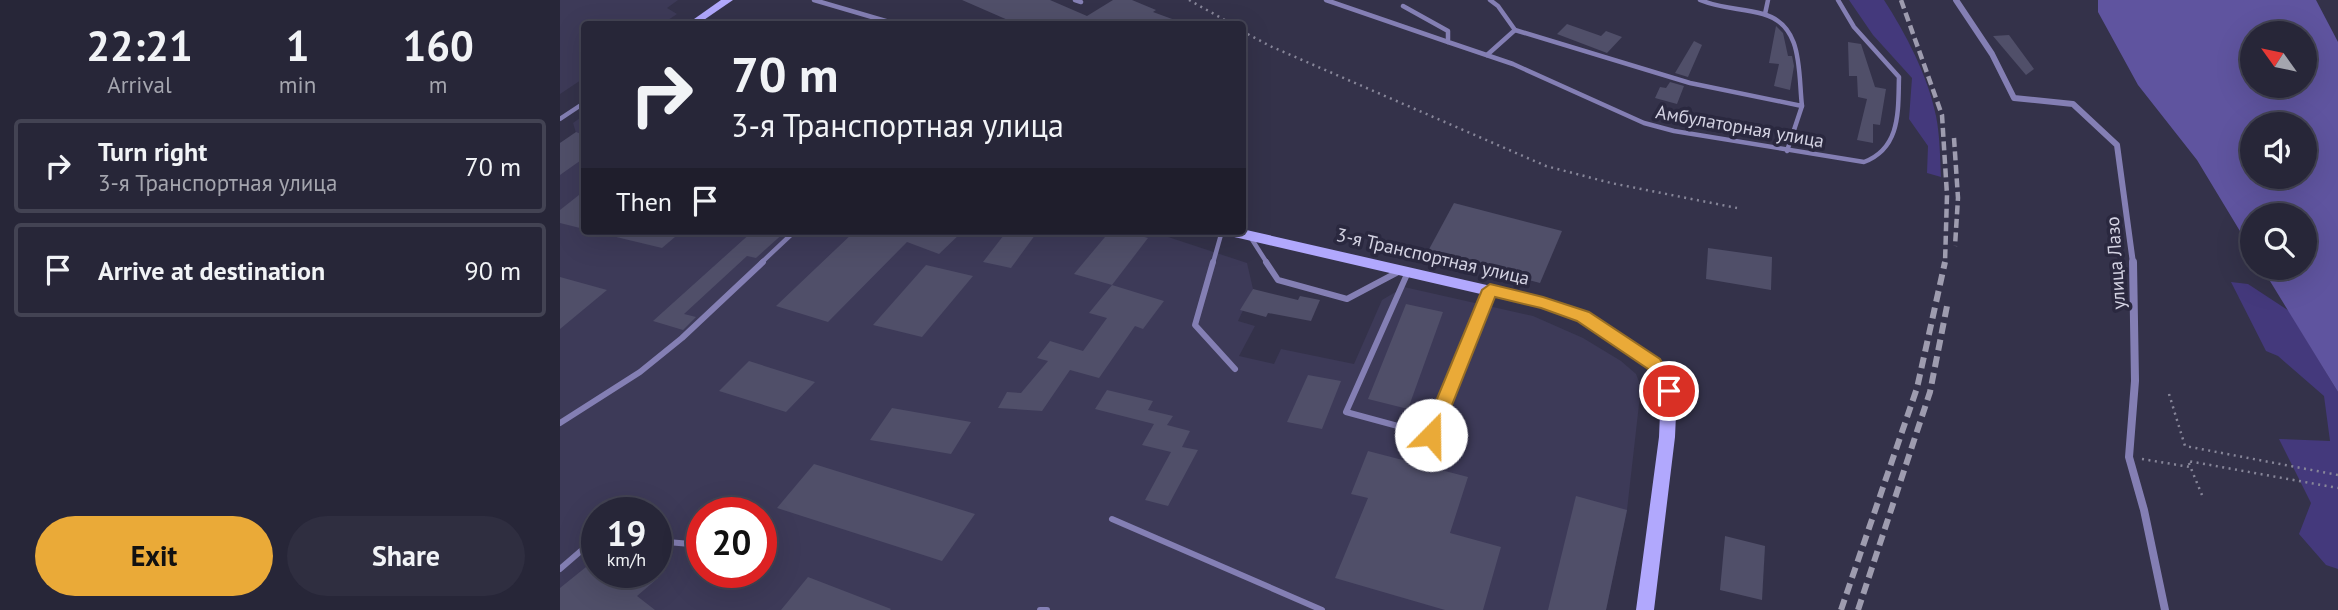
<!DOCTYPE html>
<html lang="en">
<head>
<meta charset="utf-8">
<style>
  body { margin:0; font-family:"PT Sans",sans-serif; background:#2f2e40; color:#f1f3f6; height:100vh; display:flex; flex-direction:column; font-size:26px; white-space:nowrap }
  * { box-sizing:border-box; margin:0 }
  p { font-size:23px; color:#a4a5ae }
  .icon { flex:none; width:38px; height:38px; fill:none; stroke:currentColor; stroke-width:2; stroke-linecap:round; stroke-linejoin:round }
  .map { position:relative; flex:1; overflow:hidden }
  .panel { display:flex; flex-direction:column; background:#272638; width:560px }
  .panel>* { flex:none }
  .guide { position:absolute; left:21px; top:21px; width:665px; height:214px; border-radius:7px; box-shadow:0 7px 28px #0002,0 0 0 2px #434353; background:#272638; color:#f1f3f6; overflow:hidden }
  .needle { width:46px; rotate:303deg }
  .buttons { position:absolute; left:1680px; top:21px; display:grid; gap:14px }
  .buttons a { display:grid; place-items:center; width:77px; height:77px; border-radius:50%; background:#272638; box-shadow:0 7px 28px #0002,0 0 0 2px #434353; font-size:35px }
  .speed { position:absolute; left:21px; top:497px; display:flex; gap:14px; font-size:35px; font-weight:700; text-align:center }
  .speed>* { display:grid; place-content:center; width:91px; height:91px; border-radius:50%; background:#272638; box-shadow:0 7px 28px #0002,0 0 0 2px #434353; line-height:1 }
  .speed small { font-size:18px; font-weight:400 }
  .speed .limit { border:10px solid #d22; background:#fff; color:#111 }
  .pin { position:absolute; display:grid; place-items:center; width:60px; height:60px; color:#fff; margin:-30px; border:4px solid #fff; border-radius:50%; box-shadow:0 2px 7px #0007 }
  .me { position:absolute; width:77px; margin:-38px; rotate:22deg; stroke-linejoin:round; filter:drop-shadow(0 0 5px #0008) }
  .turn { display:flex; align-items:center; gap:24px; height:147px; padding:0 35px; font-size:32px }
  .turn .icon { width:91px; height:91px; stroke-width:2.5 }
  .turn b { display:block; font-size:49px; line-height:60px }
  .then { display:flex; align-items:center; height:66px; padding:0 35px; background:#0003; gap:14px; font-size:26px }
  .eta { display:flex; justify-content:space-evenly; align-items:center; height:119px; text-align:center }
  .eta b { font-size:42px; font-weight:600; line-height:49px }
  .cta { display:flex; gap:14px; margin-top:auto; padding:14px 35px }
  .cta a { flex:1; height:80px; border-radius:42px; background:#eaaa38; color:#111; font-size:28px; font-weight:600; line-height:80px; text-align:center }
  .cta a+a { background:#2f2e40; color:#f1f3f6 }
  ul { padding:0; list-style:none }
  li { display:flex; align-items:center; gap:21px; height:94px; margin:0 14px 10px; padding:0 21px; border:4px solid #434353; border-radius:7px }
  li div { flex:1 }
  li b { display:block; font-size:26px }
  li em { font-style:normal }
  main { display:flex; flex:1; min-height:0 }
  .map>svg:first-child { display:block }
</style>
</head>
<body>
<main>
<section class="panel">
<div class="eta">
<div><b>22:21</b><p>Arrival</p></div>
<div><b>1</b><p>min</p></div>
<div><b>160</b><p>m</p></div>
</div>
<ul>
<li><svg class="icon" aria-label="right" viewBox="0 0 24 24"><path d="M7 20v-9h11M14 6l5 5-5 5"/></svg><div><b>Turn right</b><p>3-я Транспортная улица</p></div><em>70 m</em></li>
<li><svg class="icon" aria-label="arrive" viewBox="0 0 24 24"><path d="M6 21V4h12l-3 4 3 4H6"/></svg><div><b>Arrive at destination</b></div><em>90 m</em></li>
</ul>
<div class="cta"><a>Exit</a><a>Share</a></div>
</section>
<div class="map">
<svg width="1778" height="610" viewBox="0 0 1778 610">
  <rect width="100%" height="100%" fill="#34324a"/>
  <!-- built -->
  <g fill="#3d3a58" fill-rule="evenodd">
    <path d="M0,0H118L107,8L117,14L102,24H24V78L0,94Z"/>
    <path d="M24,115V231H590L687,263L693,289L678,321L695,326L679,356L714,364L721,349L794,364L822,300L844,287L973,316L1023,338L1061,361L1076,374L1081,387L1067,510L1046,610H0V143L16,133L13,123ZM37,513H96V572H37ZM142,513H201V572H142Z"/>
  </g>
  <!-- green -->
  <g fill="#44397c">
    <path d="M1289,0H1324C1346,34 1368,76 1376,116C1380,136 1380,157 1381,177L1367,173L1368,146L1349,119L1352,78L1313,35Z"/>
    <path d="M1671,282L1688,284L1729,311L1778,392V569L1766,565L1739,534L1751,503L1719,439L1770,441L1764,396L1718,356L1706,351Z"/>
  </g>
  <!-- water -->
  <path fill="#5f549f" fill-rule="evenodd" d="M1538,0H1756L1778,42V392L1702,268H1745V215H1692V251L1637,160L1578,85L1538,12ZM1692,33H1745V86H1692ZM1692,124H1745V177H1692Z"/>
  <!-- building -->
  <g fill="#504f69">
    <path d="M402,0H490L527,16L553,0H572L596,10L593,12L623,23L457,24Z"/>
    <path d="M1007,24L1041,36L1046,31L1062,37L1047,53L997,34Z"/>
    <path d="M1216,26L1223,33L1228,56H1232L1234,66L1230,90L1214,86L1219,64L1209,63Z"/>
    <path d="M1449,35L1474,69L1466,75L1433,36Z"/>
    <path d="M1134,41L1142,45L1128,77L1115,73Z"/>
    <path d="M1288,42L1301,44L1315,87L1326,89L1320,125L1313,124V143L1297,140L1307,99L1298,97L1297,76H1289Z"/>
    <path d="M1110,82L1124,86L1117,104L1095,98L1100,87L1106,88Z"/>
    <path d="M16,132L24,135V158L0,175V143Z"/>
    <path d="M24,191V229L0,223V210Z"/>
    <path d="M894,203L1002,231L980,283L867,253Z"/>
    <path d="M52,231H122L102,248L52,236Z"/>
    <path d="M193,231H226L196,258L187,256L124,314L136,317L123,330L93,321Z"/>
    <path d="M295,231H403L379,254L347,242L268,322L216,306Z"/>
    <path d="M447,231H478L451,268L423,262Z"/>
    <path d="M550,231H562L588,238L552,285L514,274Z"/>
    <path d="M1148,248L1212,257L1211,290L1146,279Z"/>
    <path d="M366,265L413,276L362,337L313,325Z"/>
    <path d="M0,277L47,290L0,329Z"/>
    <path d="M552,285L604,301L583,329L575,326L539,378L510,370L482,411L438,408L447,392L461,393L488,361L477,358L490,341L523,351L547,318L529,313Z"/>
    <path d="M693,289L738,300L740,296L760,300L751,321L708,313L706,317L680,310Z"/>
    <path d="M846,304L883,312L848,409L808,399Z"/>
    <path d="M189,361L255,382L226,412L159,391Z"/>
    <path d="M748,375L781,381L762,429L727,422Z"/>
    <path d="M547,390L593,401L588,410L613,416L607,425L630,431L622,447L638,450L608,506L585,500L611,452L582,445L594,424L535,409Z"/>
    <path d="M332,408L411,422L391,454L310,440Z"/>
    <path d="M808,451L908,477L890,533L941,547L923,610H885L775,578L808,498L791,494Z"/>
    <path d="M254,464L415,514L382,561L217,508Z"/>
    <path d="M1016,496L1067,510L1046,610H988Z"/>
    <path d="M1165,536L1205,546L1202,600L1160,590Z"/>
    <path d="M31,563L37,568V572L48,577L53,572H90L98,578L77,596L95,610H0V588Z"/>
    <path d="M248,577L331,609L330,610H221Z"/>
  </g>
  <g fill="none" stroke-linecap="round" stroke-linejoin="round">
    <!-- path -->
    <g stroke="#878699" stroke-width="2.5" stroke-dasharray="2 4.5" stroke-linecap="butt">
      <path d="M629,0L672,24"/>
      <path d="M682,31L710,46L986,166L1051,183L1177,208"/>
      <path d="M1609,394L1625,446L1778,475"/>
      <path d="M1582,459L1630,467"/>
      <path d="M1642,495L1628,461L1778,488"/>
    </g>
    <!-- lane-far1 -->
    <g stroke="#847fb4" stroke-width="4.5">
      <path d="M254,0L336,24"/>
      <path d="M515,0L521,2"/>
      <path d="M766,0L888,42"/>
      <path d="M930,0L938,6L955,30L1130,83L1242,106C1238,73 1244,25 1203,14C1181,8 1162,9 1140,0"/>
      <path d="M843,6L888,31V42L953,64L1084,123L1114,131L1304,162C1341,148 1338,111 1339,77L1294,27L1278,0"/>
      <path d="M1205,14L1208,0"/>
      <path d="M927,55L955,30"/>
      <path d="M0,119L24,103"/>
      <path d="M1227,151L1242,106"/>
      <path d="M691,238L707,263"/>
      <path d="M201,263L235,231"/>
      <path d="M653,263L662,231"/>
    </g>
    <!-- lane -->
    <g stroke="#847fb4" stroke-width="6">
      <path d="M653,262L635,325L675,369"/>
      <path d="M706,262L718,280L787,299L838,272"/>
      <path d="M848,272L786,412L871,435L929,292"/>
      <path d="M0,423L80,372L122,338L203,262"/>
      <path d="M552,519L762,610"/>
      <path d="M96,541L142,545"/>
      <path d="M0,569L37,537"/>
      <path d="M480,610H487"/>
    </g>
    <!-- street-far1 -->
    <path stroke="#847fb4" stroke-width="6" d="M1396,0L1432,54L1454,98L1513,104L1557,145L1573,263"/>
    <!-- street -->
    <path stroke="#847fb4" stroke-width="8" d="M1573,262L1575,381L1569,457L1584,510L1605,610"/>
    <!-- secondary -->
    <g fill="#b1a8fd" fill-rule="evenodd">
      <path d="M161,0H173L138,24H127Z"/>
      <path d="M682,229L988,299L1028,313L1069,338L1099,360L1117,391L1115,437L1094,610H1076L1099,437L1101,391L1089,368L1059,346L1018,321L981,308L670,236L663,231Z"/>
    </g>
    <!-- rail-far1 -->
    <g stroke="#9e9caf" stroke-width="4.5" stroke-dasharray="9 4.5" stroke-linecap="butt">
      <path d="M1341,0L1382,115L1387,195L1385,263"/>
      <path d="M1394,138L1398,198L1395,246"/>
    </g>
    <!-- rail -->
    <g stroke="#9e9caf" stroke-width="6" stroke-dasharray="11 6" stroke-linecap="butt">
      <path d="M1281,610L1357,388L1385,262"/>
      <path d="M1298,610L1370,392L1388,301"/>
    </g>
  </g>
  <!-- route -->
  <path fill="#eaaa38" stroke="#986e24" stroke-width="2" d="M930,284L983,297L1029,312L1100,359L1117,391L1115,396H1103L1088,369L1017,321L981,308L935,297L880,435L877,440L871,443L865,440L862,435L922,290Z"/>
  <g text-anchor="middle" stroke-width="7" stroke-linejoin="round" paint-order="stroke">
    <!-- street labels -->
    <g font-size="19" fill="#d3d2e2" stroke="#2a283f">
      <text transform="translate(1180 126) rotate(10)" y="7">Амбулаторная улица</text>
      <text transform="translate(873 256) rotate(13)" y="7">3-я Транспортная улица</text>
      <text transform="translate(1555 263) rotate(-94)" y="7">улица Лазо</text>
    </g>
  </g>
</svg>
<div class="buttons">
<a><svg class="needle" viewBox="-14 -14 28 28"><path d="M0-13l5 13h-10z" fill="#e53935"/><path d="M0 13l5-13h-10z" fill="#a4a5ae"/></svg></a>
<a><svg class="icon" aria-label="sound" viewBox="0 0 24 24"><path d="M4 9h4l5-4v14l-5-4H4zM17 9q2 3 0 6"/></svg></a>
<a><svg class="icon" aria-label="search" viewBox="0 0 24 24"><circle cx="10" cy="10" r="6"/><path d="M15 15l6 6"/></svg></a>
</div>
<div class="speed"><div>19<small>km/h</small></div><div class="limit">20</div></div>
<div class="pin" style="left:1109px;top:391px;background:#d93025"><svg class="icon" aria-label="arrive" viewBox="0 0 24 24"><path d="M6 21V4h12l-3 4 3 4H6"/></svg></div>
<svg class="me" style="left:871px;top:435px" viewBox="-20 -20 40 40"><circle r="19" fill="#fff"/><path d="M0-13L10 11 0 6-10 11z" fill="#eaaa38"/></svg>
<div class="guide">
<div class="turn"><svg class="icon" aria-label="right" viewBox="0 0 24 24"><path d="M7 20v-9h11M14 6l5 5-5 5"/></svg><div><b>70 m</b>3-я Транспортная улица</div></div>
<div class="then">Then<svg class="icon" aria-label="arrive" viewBox="0 0 24 24"><path d="M6 21V4h12l-3 4 3 4H6"/></svg></div>
</div>
</div>
</main>
</body>
</html>
